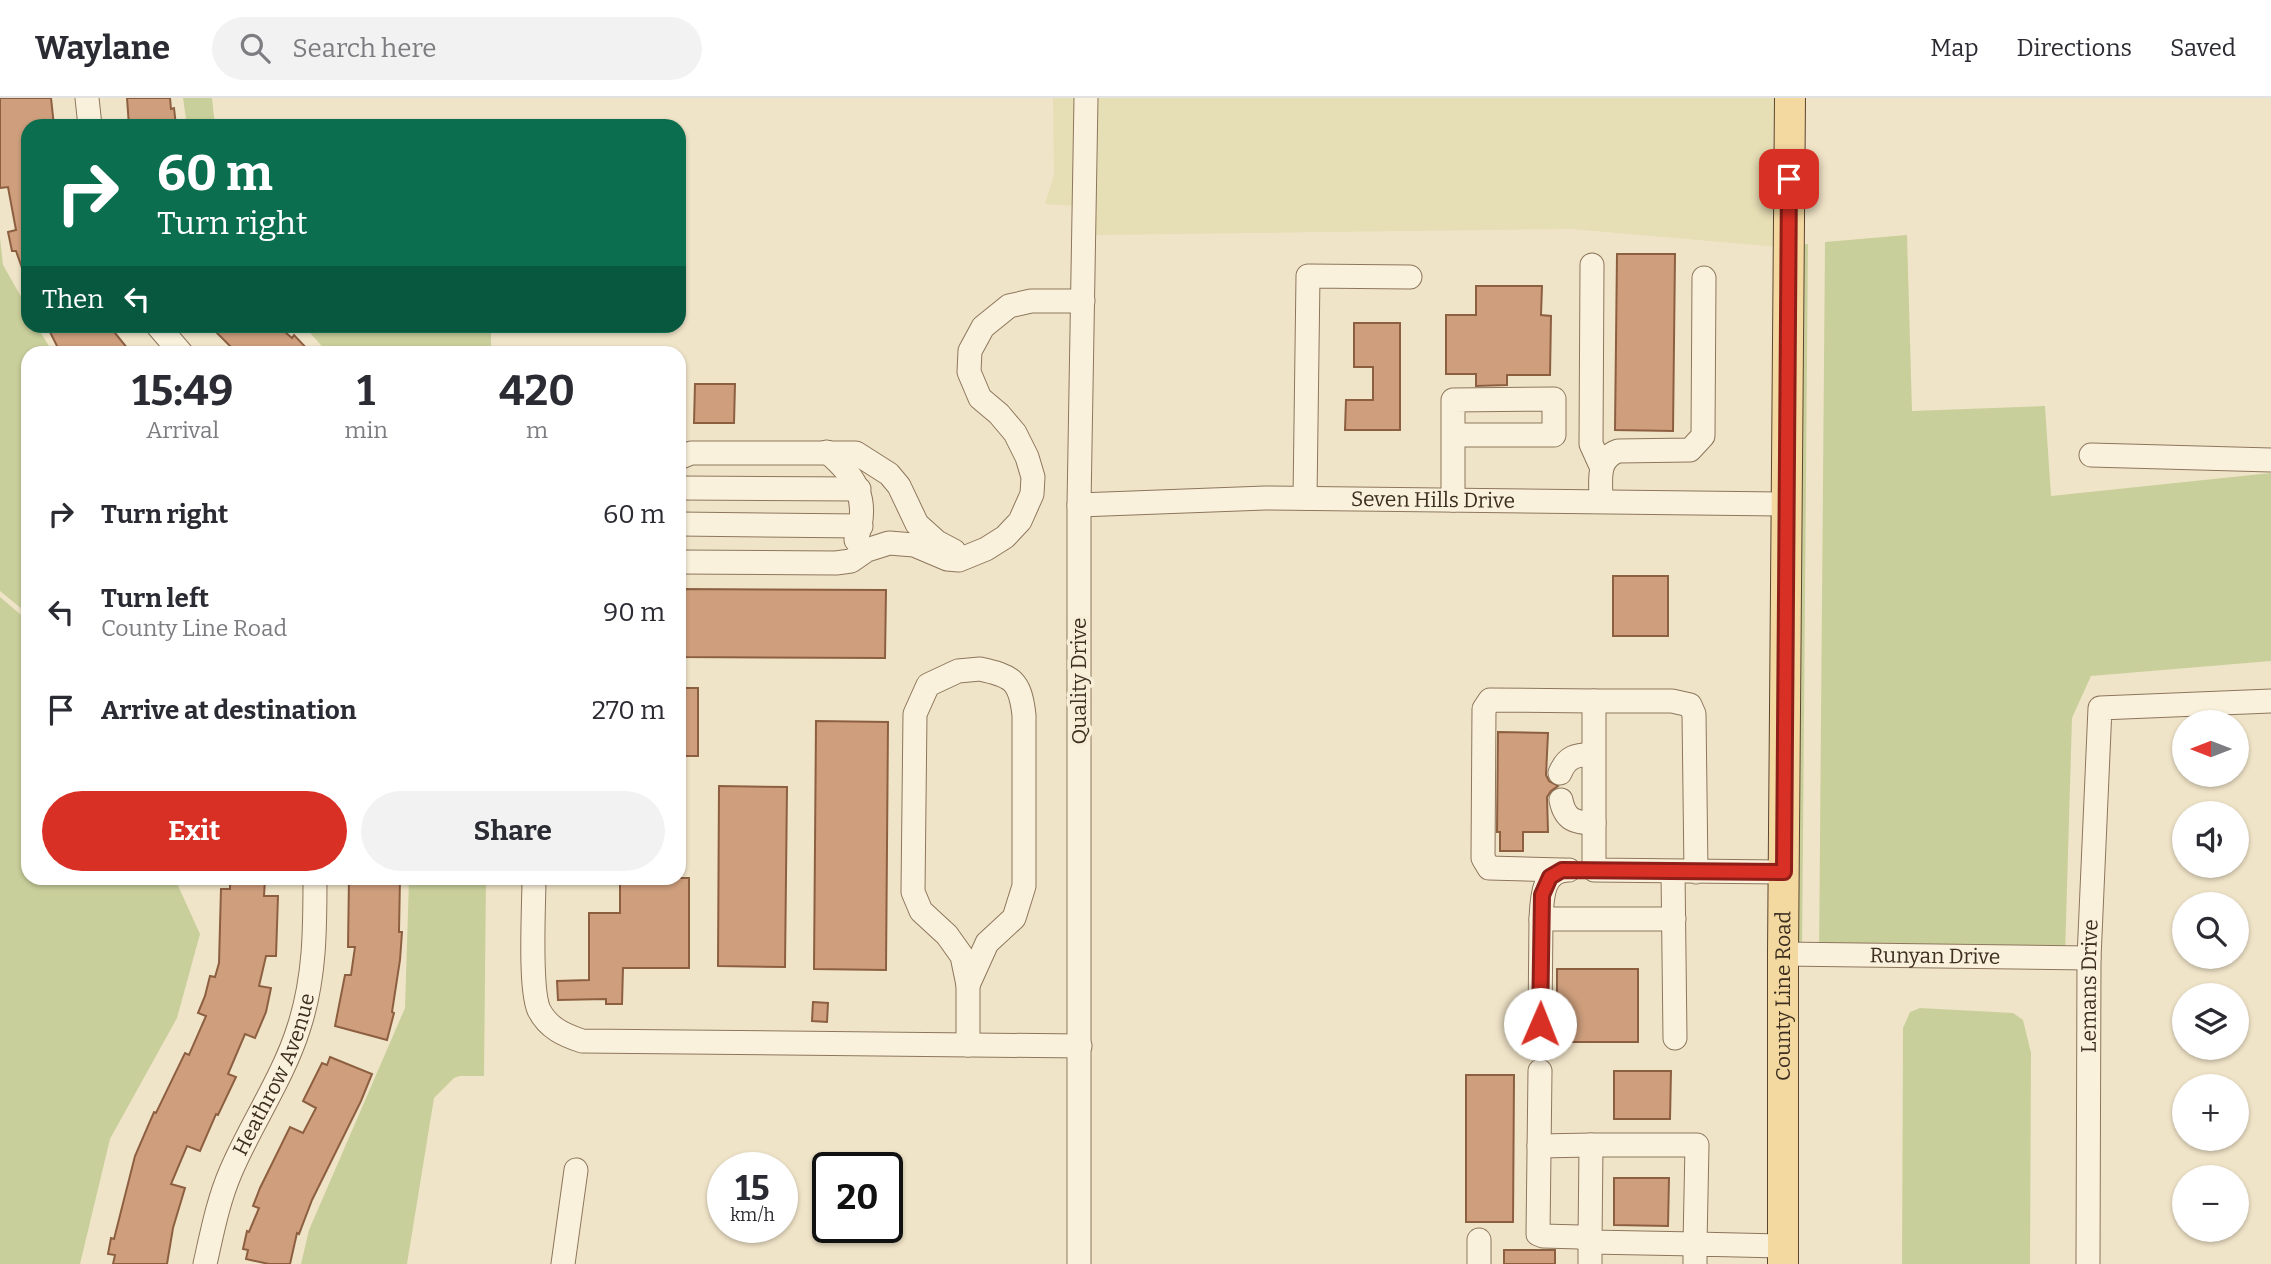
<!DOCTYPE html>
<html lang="en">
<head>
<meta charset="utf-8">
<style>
  body { margin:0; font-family:Bitter,serif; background:#f2f2f3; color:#2b2b33; height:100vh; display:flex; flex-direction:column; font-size:26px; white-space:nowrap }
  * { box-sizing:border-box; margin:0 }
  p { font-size:23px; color:#7c7c81 }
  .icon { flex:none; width:38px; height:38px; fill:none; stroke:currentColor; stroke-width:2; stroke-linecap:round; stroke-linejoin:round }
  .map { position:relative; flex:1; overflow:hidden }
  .sheet { position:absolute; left:21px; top:248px; width:665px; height:539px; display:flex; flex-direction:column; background:#fff; border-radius:21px; box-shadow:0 2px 5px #0004 }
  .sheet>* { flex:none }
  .guide { position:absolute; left:21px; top:21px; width:665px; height:214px; border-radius:21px; box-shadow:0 2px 5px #0004; background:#0b6e4f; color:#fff; overflow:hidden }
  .needle { width:46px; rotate:270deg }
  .buttons { position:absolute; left:2172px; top:612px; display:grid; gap:14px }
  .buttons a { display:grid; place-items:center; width:77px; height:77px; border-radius:50%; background:#fff; box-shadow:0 2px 5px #0004; font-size:35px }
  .speed { position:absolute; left:707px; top:1054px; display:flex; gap:14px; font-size:35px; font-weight:700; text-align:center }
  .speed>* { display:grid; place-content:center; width:91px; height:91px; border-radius:50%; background:#fff; box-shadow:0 2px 5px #0004; line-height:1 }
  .speed small { font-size:18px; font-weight:400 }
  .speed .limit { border:4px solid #111; border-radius:10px; background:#fff; color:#111 }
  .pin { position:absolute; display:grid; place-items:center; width:60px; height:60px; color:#fff; margin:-30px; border-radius:14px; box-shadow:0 4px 10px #0006 }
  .me { position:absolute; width:77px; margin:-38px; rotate:1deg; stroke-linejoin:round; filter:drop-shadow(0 0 5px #0008) }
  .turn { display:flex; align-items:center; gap:24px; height:147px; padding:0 21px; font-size:32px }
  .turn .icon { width:91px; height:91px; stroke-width:2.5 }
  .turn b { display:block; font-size:49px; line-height:60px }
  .then { display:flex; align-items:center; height:66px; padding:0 21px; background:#0003; gap:14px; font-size:26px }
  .eta { display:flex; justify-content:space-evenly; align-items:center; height:119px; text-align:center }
  .eta b { font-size:42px; font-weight:700; line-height:49px }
  .primary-button { display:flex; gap:14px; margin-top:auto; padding:14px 21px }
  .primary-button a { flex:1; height:80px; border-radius:42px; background:#d93025; color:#fff; font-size:28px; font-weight:700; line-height:80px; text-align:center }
  .primary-button a+a { background:#f2f2f3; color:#2b2b33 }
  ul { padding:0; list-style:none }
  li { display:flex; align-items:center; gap:21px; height:98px; padding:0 21px }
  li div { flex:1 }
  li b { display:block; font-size:26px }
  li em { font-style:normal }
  header { display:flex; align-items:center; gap:42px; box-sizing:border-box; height:98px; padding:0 35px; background:#fff; border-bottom:2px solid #e1e1e2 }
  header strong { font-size:33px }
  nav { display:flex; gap:38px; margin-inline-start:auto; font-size:24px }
  .search { width:490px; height:63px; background:#f2f2f3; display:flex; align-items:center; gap:18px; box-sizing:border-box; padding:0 24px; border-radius:38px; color:#7c7c81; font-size:26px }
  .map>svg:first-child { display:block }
</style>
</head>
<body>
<header>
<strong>Waylane</strong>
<div class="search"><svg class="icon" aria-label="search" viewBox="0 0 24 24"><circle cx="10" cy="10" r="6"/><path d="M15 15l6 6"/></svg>Search here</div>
<nav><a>Map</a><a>Directions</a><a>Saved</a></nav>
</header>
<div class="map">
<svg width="2271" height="1166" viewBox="0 0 2271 1166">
  <rect width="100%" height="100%" fill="#f0e4c8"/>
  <!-- farmland -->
  <g fill="#e6deb5">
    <path d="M1053,0H1076L1075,108L1045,106L1054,77Z"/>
    <path d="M1096,0H1779L1778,149L1571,131L1095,137Z"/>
  </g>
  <!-- green -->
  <g fill="#c9cf9b">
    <path d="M183,0H212L215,28H187Z"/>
    <path d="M1907,137L1912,313L2045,308L2051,398L2271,375V563L2091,578L2072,620L2065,857L1819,860L1825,144Z"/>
    <path d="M0,140L3,167L28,211V228H37L53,255L28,256V516L0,493Z"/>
    <path d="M1808,146L1802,860H1793L1798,147Z"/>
    <path d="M304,228H488L491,230V255H328Z"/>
    <path d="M0,499L28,523V780L175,781L200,836L177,920L110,1041L80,1166H0Z"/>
    <path d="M409,781H486L484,978H460L454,980L434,1000L407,1166H301L309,1132L405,910Z"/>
    <path d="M1920,910L2013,915L2023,922L2031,955L2030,1166H1902L1903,930L1910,914Z"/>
  </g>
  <!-- building -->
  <g fill="#cf9f7d" stroke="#8d5f41" stroke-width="2">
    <path d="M0,0H51L54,28H28V181H26L16,153H12L8,134L16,132L8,89L0,90Z"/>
    <path d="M127,0H170L171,11L174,10L176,28H129Z"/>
    <path d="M1617,156H1675L1673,333L1615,332Z"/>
    <path d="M1476,188H1542L1541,217L1551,218L1550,277H1507V287L1476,288V276H1446V217H1476Z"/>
    <path d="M1354,225H1400V332H1345L1346,302H1373V269H1354Z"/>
    <path d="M47,228H127L115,235L132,256H61Z"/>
    <path d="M210,228H278L292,240L294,237L312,256H238Z"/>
    <path d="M695,286H735L734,325H694Z"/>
    <rect x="1613" y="478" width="55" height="60"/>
    <path d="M679,491L886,492L885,560L679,559Z"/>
    <rect x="679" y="590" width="19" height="68"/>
    <path d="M816,623L888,624L886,872L814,871Z"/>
    <path d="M1498,634L1548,635L1546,677L1549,683L1558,688L1551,693L1547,699L1548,734H1523V753H1500V734H1497Z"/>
    <path d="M719,688L787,689L785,869L718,868Z"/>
    <path d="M349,780H400L399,834H402L400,862L392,914L394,915L387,942L335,928L345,877H351L355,849H348Z"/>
    <path d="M620,780H689V870H623L622,906H606V901L558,902L557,883L589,882V815H620Z"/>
    <path d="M230,781L265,782L264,798H278L276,858H266L259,888L271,890L266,914L255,940L245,936L228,976L236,979L218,1017L216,1016L200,1053L187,1048L171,1086L185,1090L173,1130L167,1166H113L115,1157L108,1156L111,1140L114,1141L135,1058L154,1014L156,1015L185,955L189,957L206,918L198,915L205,898L210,878L215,879L219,865L221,791H230Z"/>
    <rect x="1557" y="871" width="81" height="73"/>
    <path d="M813,904L828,905L827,924L812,923Z"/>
    <path d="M330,959L372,976L361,1003L312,1102L299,1136L297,1135L290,1166H269L246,1161L248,1152L243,1151L247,1133L249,1134L259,1110L253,1108L260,1090L290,1029L303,1035L316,1010L303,1003L322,965L327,967Z"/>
    <path d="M1614,973H1671L1670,1021H1614Z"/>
    <path d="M1466,977H1514L1513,1124H1466Z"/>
    <path d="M1614,1080H1669L1668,1128L1614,1127Z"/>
    <rect x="1504" y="1152" width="51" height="14"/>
  </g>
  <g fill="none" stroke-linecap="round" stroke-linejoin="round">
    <!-- minor casing -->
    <g stroke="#8d765c" stroke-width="25">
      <g id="minor">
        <path d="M87,0L90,28"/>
        <path d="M1592,167L1591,346L1601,368"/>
        <path d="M158,228L182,256"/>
        <path d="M1453,337H1554V301L1453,302V402"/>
        <path d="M827,354C857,379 870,403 856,442"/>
        <path d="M2091,357L2271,362"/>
        <path d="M679,360L691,355H856L889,376L899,388L917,426L937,444L954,453"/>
        <path d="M679,390L859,391"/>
        <path d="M1305,400L1308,178L1410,179"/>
        <path d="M1601,403C1601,383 1596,361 1618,353L1690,352L1703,338L1704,180"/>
        <path id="s1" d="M1079,407L1265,400L1786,406"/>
        <path d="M679,426L861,428"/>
        <path d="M679,464L836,465L851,463L867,452L889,445L914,447L947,461L959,462L986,451L1005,439L1020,423L1032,396L1033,379L1027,359L1015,335L999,316L980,300L969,274L970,253L983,229L1009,208L1031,203H1083"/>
        <path d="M980,571C1012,578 1020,582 1024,617V788L1014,820L987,845L968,887L962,858L947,837L921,813L913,794L915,616L928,587L958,573Z"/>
        <path d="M1560,675C1567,658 1576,657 1593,656"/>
        <path d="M1561,702C1565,722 1575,725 1594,725"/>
        <path d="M1562,772L1489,770L1483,760L1484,611L1490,602L1594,603"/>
        <path d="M1569,772C1542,772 1542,800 1541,821H1674"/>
        <path d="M1673,774L1675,940"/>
        <path d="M1696,774L1694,616L1690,607L1672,603H1594V772L1784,774"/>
        <path d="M534,780C534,808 529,890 539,912C548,930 564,937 582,943L1080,948"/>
        <path id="s2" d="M1783,856L2089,860"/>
        <path d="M968,887V947"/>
        <path d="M1540,926L1541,821"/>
        <path d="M1540,973L1538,1136L1543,1138L1580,1139L1590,1144L1591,1047H1697L1695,1146L1590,1144V1166"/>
        <path d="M1539,1048L1591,1047"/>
        <path d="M1479,1142V1166"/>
        <path id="s3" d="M205,1166C212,1135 218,1103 231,1073C251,1026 284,978 299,929C315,880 315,831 315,780"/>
        <path d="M563,1166L576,1072"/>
        <path d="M1079,1166V407L1086,0"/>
        <path d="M1695,1166V1146L1783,1148"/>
        <path id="s4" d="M2088,1166L2089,860L2100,610L2271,603"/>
      </g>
    </g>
    <!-- major casing -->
    <g stroke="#5b4430" stroke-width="32">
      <g id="major">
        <path id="s5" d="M1783,1166V856L1790,0"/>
      </g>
    </g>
    <!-- minor -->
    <use href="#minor" stroke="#faf1dc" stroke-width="23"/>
    <!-- major -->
    <use href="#major" stroke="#f3d9a0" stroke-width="30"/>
  </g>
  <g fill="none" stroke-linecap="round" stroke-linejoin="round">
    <!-- route casing -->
    <g stroke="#8d1f18" stroke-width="18">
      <path id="route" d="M1540,926L1542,797L1550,779L1562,772L1784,774L1789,81"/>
    </g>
    <!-- route -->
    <use href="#route" stroke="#d93025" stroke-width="12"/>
  </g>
  <g text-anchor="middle" stroke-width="7" stroke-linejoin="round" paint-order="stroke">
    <!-- street labels -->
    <g font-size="21" fill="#3d2e20" stroke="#f7eed8">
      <text dy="7" stroke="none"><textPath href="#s1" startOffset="354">Seven Hills Drive</textPath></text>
      <text transform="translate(1079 583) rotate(-90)" y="7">Quality Drive</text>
      <text dy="7" stroke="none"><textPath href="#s2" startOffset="152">Runyan Drive</textPath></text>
      <text dy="7" stroke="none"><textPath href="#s4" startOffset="278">Lemans Drive</textPath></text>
      <text dy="7" stroke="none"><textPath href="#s5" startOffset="268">County Line Road</textPath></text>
      <text dy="7" stroke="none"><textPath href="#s3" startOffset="203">Heathrow Avenue</textPath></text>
    </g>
  </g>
</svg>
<div class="buttons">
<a><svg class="needle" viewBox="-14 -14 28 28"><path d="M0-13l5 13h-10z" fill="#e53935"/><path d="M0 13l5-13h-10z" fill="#7c7c81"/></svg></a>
<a><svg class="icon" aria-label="sound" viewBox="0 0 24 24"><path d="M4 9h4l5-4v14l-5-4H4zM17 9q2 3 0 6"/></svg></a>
<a><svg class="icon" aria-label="search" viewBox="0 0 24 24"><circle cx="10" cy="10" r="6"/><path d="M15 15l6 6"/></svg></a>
<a><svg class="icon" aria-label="layers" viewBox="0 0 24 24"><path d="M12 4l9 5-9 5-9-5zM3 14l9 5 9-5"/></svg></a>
<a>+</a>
<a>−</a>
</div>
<div class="speed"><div>15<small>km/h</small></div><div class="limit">20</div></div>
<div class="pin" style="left:1789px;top:81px;background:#d93025"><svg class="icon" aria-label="arrive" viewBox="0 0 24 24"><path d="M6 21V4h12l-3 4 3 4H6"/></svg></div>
<svg class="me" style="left:1540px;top:926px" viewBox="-20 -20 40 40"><circle r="19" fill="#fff"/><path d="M0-13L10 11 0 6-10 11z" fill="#d93025"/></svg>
<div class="guide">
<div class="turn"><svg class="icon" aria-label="right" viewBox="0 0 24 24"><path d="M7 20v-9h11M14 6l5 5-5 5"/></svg><div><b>60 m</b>Turn right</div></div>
<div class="then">Then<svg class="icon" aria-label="left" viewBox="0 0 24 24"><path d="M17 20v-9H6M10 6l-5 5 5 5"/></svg></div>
</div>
<section class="sheet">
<div class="eta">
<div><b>15:49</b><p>Arrival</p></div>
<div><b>1</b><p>min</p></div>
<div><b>420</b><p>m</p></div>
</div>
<ul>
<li><svg class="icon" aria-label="right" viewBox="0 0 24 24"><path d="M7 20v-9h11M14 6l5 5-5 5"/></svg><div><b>Turn right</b></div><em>60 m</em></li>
<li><svg class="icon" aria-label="left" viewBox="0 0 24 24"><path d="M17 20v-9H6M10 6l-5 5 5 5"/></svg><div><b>Turn left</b><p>County Line Road</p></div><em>90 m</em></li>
<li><svg class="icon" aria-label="arrive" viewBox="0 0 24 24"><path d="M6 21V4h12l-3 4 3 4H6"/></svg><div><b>Arrive at destination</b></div><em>270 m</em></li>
</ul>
<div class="primary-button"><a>Exit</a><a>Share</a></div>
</section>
</div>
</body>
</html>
